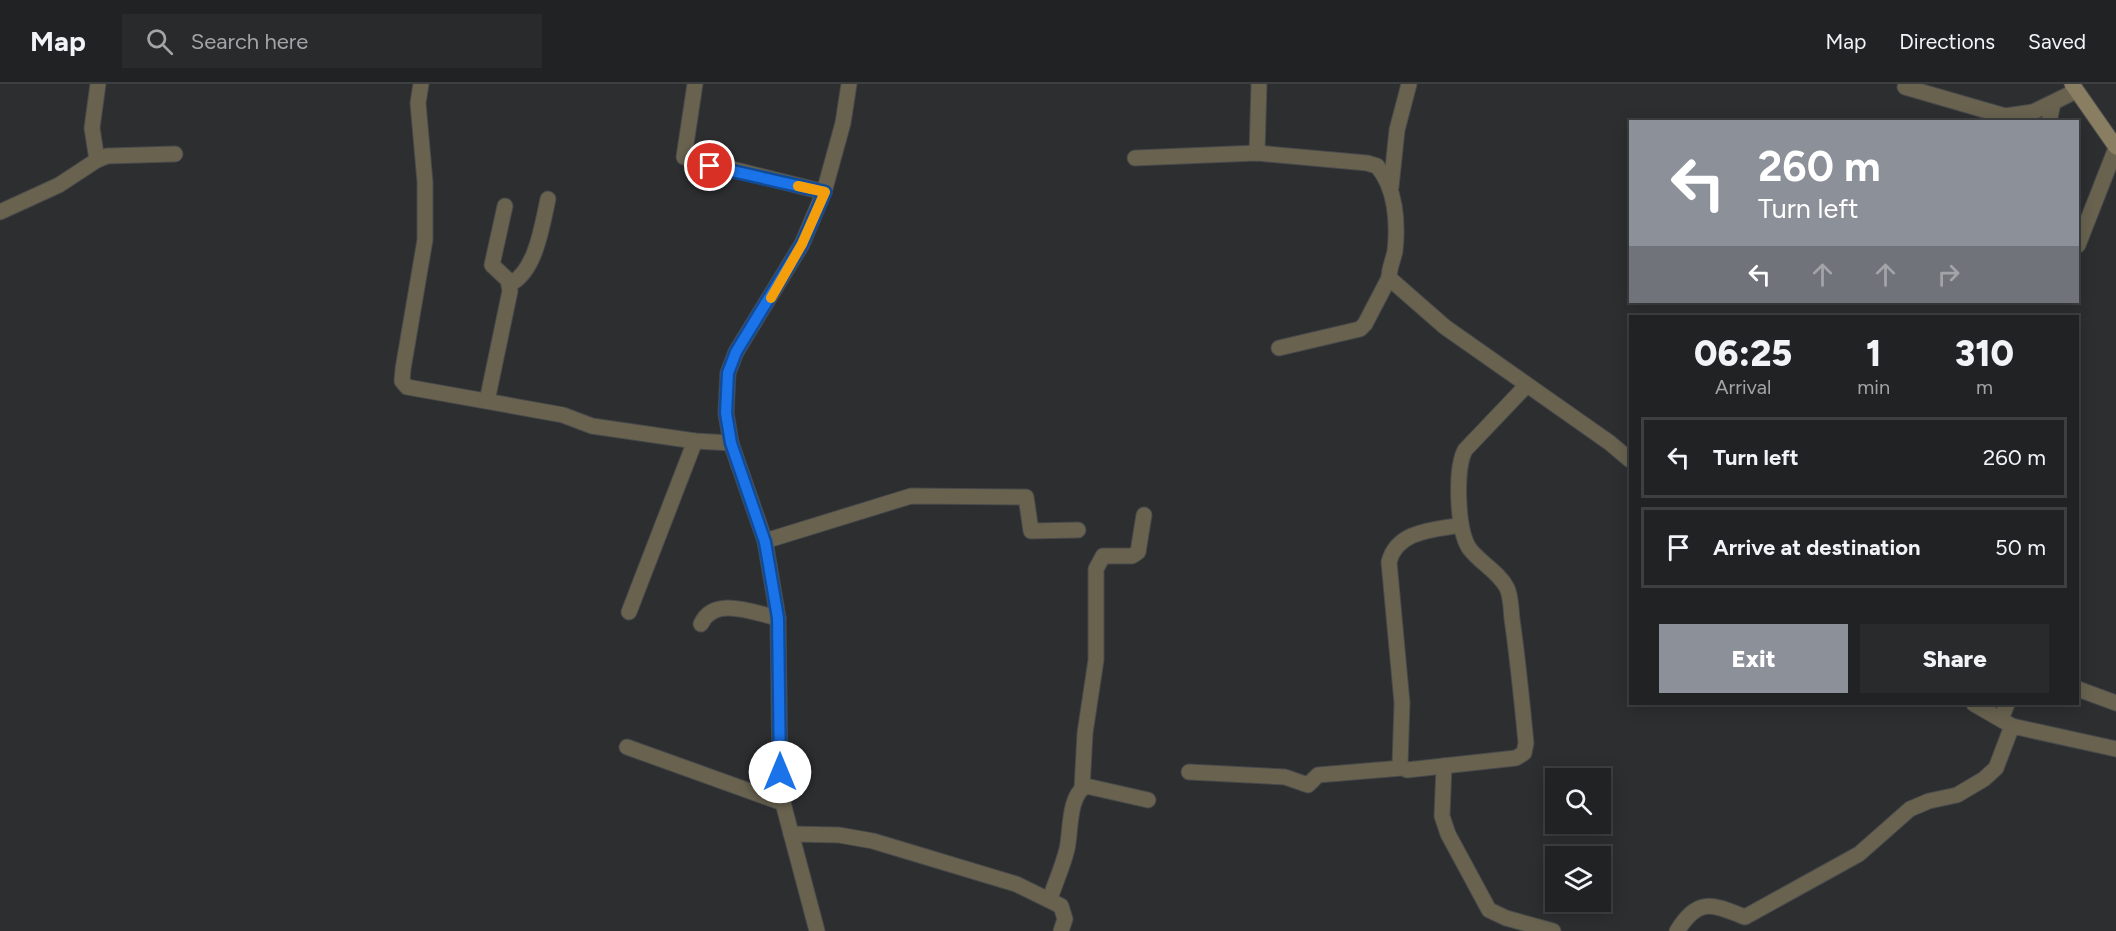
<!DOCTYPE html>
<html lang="en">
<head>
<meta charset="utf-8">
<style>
  body { margin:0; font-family:Figtree,sans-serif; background:#292a2c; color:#f1f3f6; height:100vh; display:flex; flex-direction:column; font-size:22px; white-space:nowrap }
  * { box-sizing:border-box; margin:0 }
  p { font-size:20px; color:#a2a4a6 }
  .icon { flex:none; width:33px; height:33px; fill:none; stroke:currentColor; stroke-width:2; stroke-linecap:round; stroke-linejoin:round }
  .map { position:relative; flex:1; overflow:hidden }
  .details { position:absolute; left:1629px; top:231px; width:450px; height:390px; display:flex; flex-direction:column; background:#212224; border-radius:0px; box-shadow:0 3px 15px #0003,0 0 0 2px #3e3f41 }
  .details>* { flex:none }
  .hud { position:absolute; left:1629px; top:36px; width:450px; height:183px; border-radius:0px; box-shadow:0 3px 15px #0003,0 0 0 2px #3e3f41; background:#8c9099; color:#fff; overflow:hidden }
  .controls { position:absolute; left:1545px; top:684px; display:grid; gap:12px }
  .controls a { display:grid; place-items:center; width:66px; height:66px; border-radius:0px; background:#212224; box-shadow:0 3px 15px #0003,0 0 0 2px #3e3f41; font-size:30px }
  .pin { position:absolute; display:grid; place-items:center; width:51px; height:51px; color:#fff; margin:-26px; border:3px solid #fff; border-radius:50%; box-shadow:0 2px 6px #0007 }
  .me { position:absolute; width:66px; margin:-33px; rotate:0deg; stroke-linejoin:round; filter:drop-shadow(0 0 4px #0008) }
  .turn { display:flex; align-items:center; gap:21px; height:126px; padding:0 30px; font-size:27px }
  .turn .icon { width:78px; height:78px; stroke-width:2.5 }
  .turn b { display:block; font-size:42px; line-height:51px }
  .lanes { display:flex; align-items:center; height:57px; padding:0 30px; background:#0003; justify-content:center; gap:30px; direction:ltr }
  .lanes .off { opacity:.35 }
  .eta { display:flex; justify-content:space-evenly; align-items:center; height:102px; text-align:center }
  .eta b { font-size:36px; font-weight:800; line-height:42px }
  .primary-button { display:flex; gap:12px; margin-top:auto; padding:12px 30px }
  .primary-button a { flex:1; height:69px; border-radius:0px; background:#8c9099; color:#fff; font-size:24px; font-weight:800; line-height:69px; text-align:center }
  .primary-button a+a { background:#292a2c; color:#f1f3f6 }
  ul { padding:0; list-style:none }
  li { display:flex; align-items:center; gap:18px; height:81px; margin:0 12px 9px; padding:0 18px; border:3px solid #3e3f41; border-radius:0px }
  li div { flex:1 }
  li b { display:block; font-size:22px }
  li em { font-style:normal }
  header { display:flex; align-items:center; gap:36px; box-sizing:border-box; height:84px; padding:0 30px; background:#212224; border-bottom:2px solid #3e3f41 }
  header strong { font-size:28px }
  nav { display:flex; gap:33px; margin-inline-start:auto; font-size:21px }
  .search { width:420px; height:54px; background:#292a2c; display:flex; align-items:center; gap:15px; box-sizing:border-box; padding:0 21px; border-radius:0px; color:#a2a4a6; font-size:22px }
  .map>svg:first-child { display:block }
</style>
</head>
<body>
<header>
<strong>Map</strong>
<div class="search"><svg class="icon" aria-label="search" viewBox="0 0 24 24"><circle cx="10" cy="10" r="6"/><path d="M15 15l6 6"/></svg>Search here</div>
<nav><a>Map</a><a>Directions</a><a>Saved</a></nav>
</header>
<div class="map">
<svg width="2116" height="847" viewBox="0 0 2116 847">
  <rect width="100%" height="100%" fill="#2c2e30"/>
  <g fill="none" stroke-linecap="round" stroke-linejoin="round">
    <!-- street casing -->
    <g stroke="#47494b" stroke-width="17">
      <g id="street">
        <path d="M421,0L418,19L425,98V156L403,285L402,297L407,303L563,331L592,342L695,357L731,359"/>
        <path d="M695,0L684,73L824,108"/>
        <path d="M1905,3L2005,32L2033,28L2076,7"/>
        <path d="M2049,38L2053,19"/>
        <path d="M1257,69L1259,0"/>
        <path d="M1135,74L1257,69L1367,79L1377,82C1396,104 1398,139 1395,167C1393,177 1389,184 1389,194L1445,243L1610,359L1630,376"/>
        <path d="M97,76L92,44L98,0"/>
        <path d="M1391,103L1397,46L1409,0"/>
        <path d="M0,128L59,101L97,76L107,72L175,70"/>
        <path d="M2078,161L2116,64"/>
        <path d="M510,200C536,187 542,142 548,115"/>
        <path d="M1279,264L1360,245L1365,240L1389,194"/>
        <path d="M487,317L510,207L508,196L492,181L505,122"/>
        <path d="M1461,441C1434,446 1397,446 1389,478L1402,619L1400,681L1407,686L1516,674L1524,669L1526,659C1522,618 1518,576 1512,535C1511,526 1511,512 1507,504C1499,488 1479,478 1469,464C1457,445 1455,385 1465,366L1526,302"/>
        <path d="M765,457L911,412L1026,413L1031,447L1078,446"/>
        <path d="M629,528L695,357"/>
        <path d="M701,540C714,511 754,529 778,534"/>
        <path d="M2078,605L2116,619"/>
        <path d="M1974,620L2012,642"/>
        <path d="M2001,635L2007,620"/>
        <path d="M627,663L783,719"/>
        <path d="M1444,682L1442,732L1448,750L1489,826L1506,834L1553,847"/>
        <path d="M1189,688L1285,693L1308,701L1318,691L1402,684"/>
        <path d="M1082,705L1085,649L1096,576V485L1103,472H1132L1138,468L1144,431"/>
        <path d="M791,750L839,751L873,757L1016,800L1061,822L1065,835L1061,847"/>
        <path d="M1050,815C1055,799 1063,782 1067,765C1071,748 1068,712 1086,702L1148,716"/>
        <path d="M817,847L783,719L780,688L778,534L765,457L731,359L726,329L728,289L736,268L802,160L824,108L843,39L849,0"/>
        <path d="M1677,847C1699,813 1711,820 1745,833L1859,770L1910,725L1929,717L1957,711L1984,695L1996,684L2012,642L2116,665"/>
      </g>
    </g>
    <!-- secondary casing -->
    <g stroke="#47494b" stroke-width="17">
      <path id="secondary" d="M2072,0L2116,63"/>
    </g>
    <!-- street -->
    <use href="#street" stroke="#68624f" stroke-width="15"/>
    <!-- secondary -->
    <use href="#secondary" stroke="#897e61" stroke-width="15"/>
  </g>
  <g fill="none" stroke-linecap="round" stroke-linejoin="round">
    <!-- route casing -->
    <g stroke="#114b97" stroke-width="15">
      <path id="route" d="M710,82L825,108L802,160L736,268L728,289L726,329L731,359L765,458L778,534L780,688"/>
    </g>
    <!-- route -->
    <use href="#route" stroke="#1a73e8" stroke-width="10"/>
    <!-- slow -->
    <path stroke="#f59e0b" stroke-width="10" d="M771,214L802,160L825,108L798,102"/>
  </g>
</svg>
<div class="controls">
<a><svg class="icon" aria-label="search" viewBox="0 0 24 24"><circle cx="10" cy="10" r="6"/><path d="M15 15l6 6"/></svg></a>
<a><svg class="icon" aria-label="layers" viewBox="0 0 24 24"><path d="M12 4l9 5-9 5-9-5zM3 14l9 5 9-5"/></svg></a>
</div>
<div class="pin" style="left:710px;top:82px;background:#d93025"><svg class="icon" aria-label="arrive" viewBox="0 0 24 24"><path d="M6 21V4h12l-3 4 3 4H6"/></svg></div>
<svg class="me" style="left:780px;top:688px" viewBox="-20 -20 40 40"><circle r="19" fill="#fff"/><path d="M0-13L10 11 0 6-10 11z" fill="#1a73e8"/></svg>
<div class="hud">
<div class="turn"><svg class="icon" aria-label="left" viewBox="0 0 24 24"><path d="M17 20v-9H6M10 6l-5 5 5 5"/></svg><div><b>260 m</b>Turn left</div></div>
<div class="lanes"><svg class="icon" aria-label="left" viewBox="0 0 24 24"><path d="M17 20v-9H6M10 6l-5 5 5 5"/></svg><svg class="icon off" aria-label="ahead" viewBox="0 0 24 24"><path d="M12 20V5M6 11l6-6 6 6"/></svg><svg class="icon off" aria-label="ahead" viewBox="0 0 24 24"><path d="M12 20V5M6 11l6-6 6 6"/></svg><svg class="icon off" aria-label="right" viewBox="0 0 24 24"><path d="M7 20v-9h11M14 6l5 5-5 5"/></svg></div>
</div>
<section class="details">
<div class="eta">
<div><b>06:25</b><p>Arrival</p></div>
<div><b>1</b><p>min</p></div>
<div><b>310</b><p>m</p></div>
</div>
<ul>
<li><svg class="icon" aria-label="left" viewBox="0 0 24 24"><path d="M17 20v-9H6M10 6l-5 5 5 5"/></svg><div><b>Turn left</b></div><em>260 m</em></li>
<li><svg class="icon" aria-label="arrive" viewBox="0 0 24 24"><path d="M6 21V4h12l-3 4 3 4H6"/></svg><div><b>Arrive at destination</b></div><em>50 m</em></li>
</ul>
<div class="primary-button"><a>Exit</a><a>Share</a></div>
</section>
</div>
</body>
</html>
